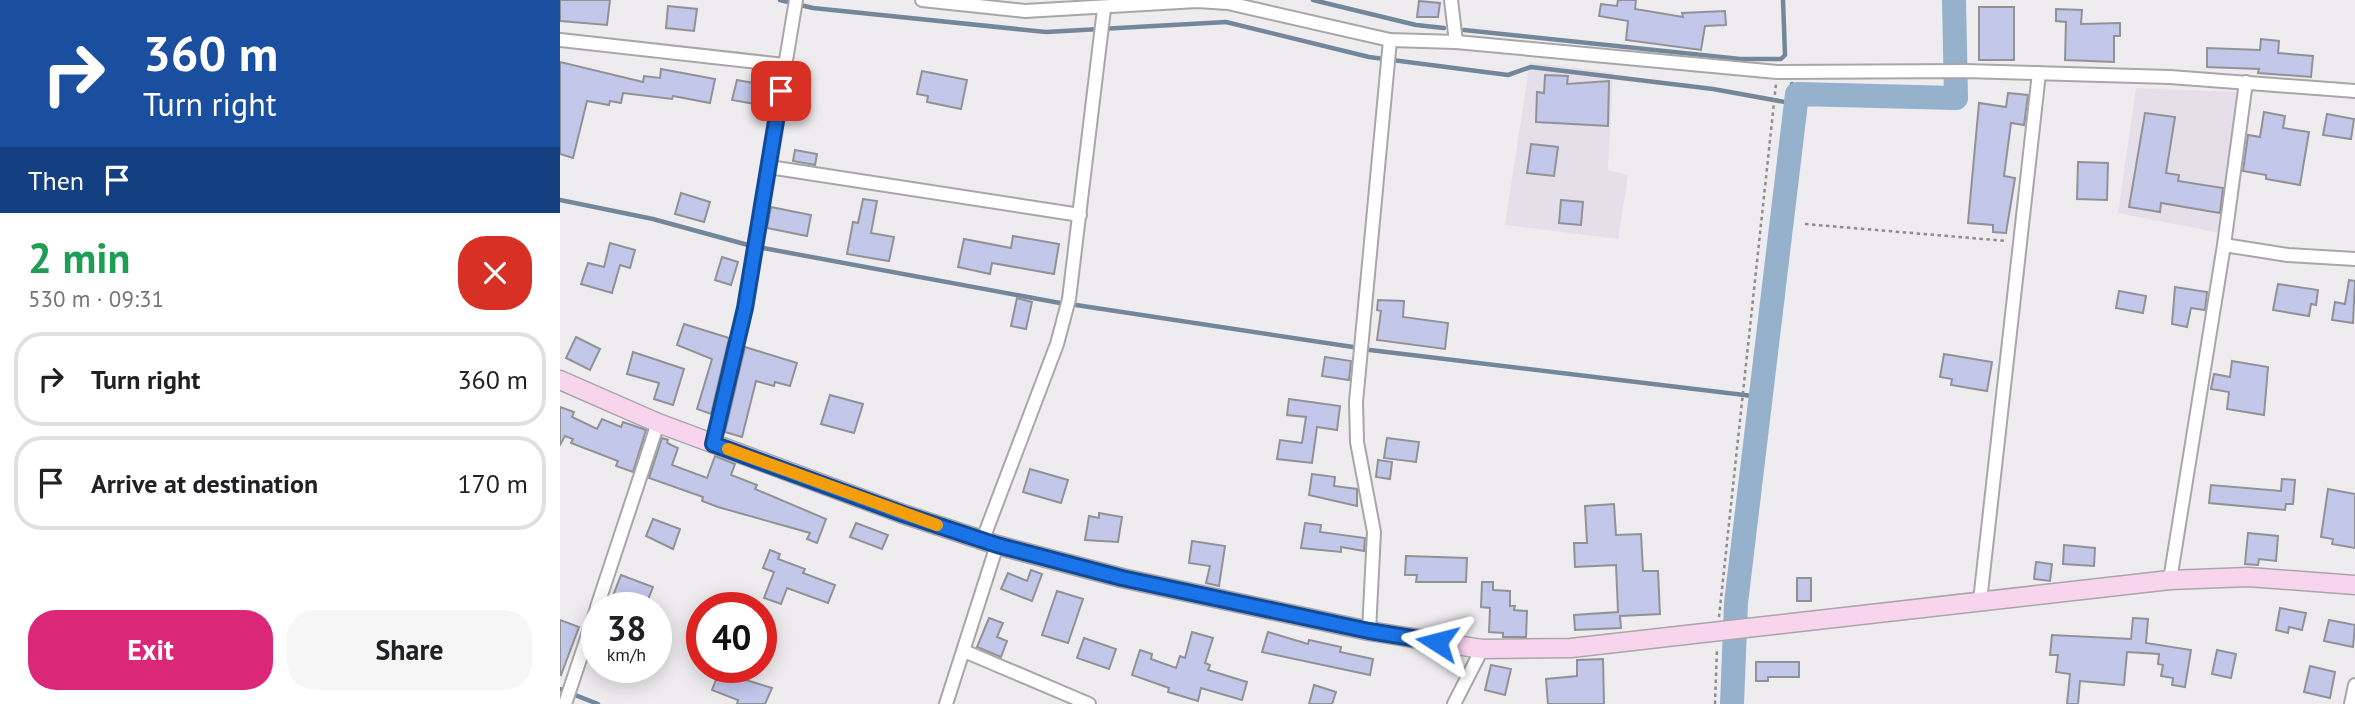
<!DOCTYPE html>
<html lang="en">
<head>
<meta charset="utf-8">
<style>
  body { margin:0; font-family:"PT Sans",sans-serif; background:#f6f6f6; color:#202124; height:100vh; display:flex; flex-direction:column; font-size:26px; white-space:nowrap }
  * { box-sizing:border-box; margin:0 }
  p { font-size:23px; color:#757577 }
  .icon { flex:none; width:38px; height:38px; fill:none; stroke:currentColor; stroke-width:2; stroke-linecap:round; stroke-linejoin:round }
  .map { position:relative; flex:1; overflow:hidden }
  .details { display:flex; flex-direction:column; background:#fff; width:560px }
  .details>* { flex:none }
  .top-card { background:#1a4fa0; color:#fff; overflow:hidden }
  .speed { position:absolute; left:21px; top:592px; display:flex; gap:14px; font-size:35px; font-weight:700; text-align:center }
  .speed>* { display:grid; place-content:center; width:91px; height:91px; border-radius:50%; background:#fff; box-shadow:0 4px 18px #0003; line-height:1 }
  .speed small { font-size:18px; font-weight:400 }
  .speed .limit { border:10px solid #d22; background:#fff; color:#111 }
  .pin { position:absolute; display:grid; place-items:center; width:60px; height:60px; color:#fff; margin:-30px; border-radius:14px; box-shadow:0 4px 10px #0006 }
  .me { position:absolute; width:77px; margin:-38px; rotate:279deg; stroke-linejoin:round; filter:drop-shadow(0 0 5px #0008) }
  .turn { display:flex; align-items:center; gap:24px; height:147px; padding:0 28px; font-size:32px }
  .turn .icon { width:91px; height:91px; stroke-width:2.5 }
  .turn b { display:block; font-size:49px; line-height:60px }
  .then { display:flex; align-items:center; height:66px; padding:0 28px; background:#0003; gap:14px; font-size:26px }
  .round { display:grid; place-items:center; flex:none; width:74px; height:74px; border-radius:28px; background:#f6f6f6 }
  .overview { display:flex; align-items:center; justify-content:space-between; height:119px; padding:0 28px }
  h1 { font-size:42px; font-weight:700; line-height:52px; color:#1e9e55 }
  .cta { display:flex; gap:14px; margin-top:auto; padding:14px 28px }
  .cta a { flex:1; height:80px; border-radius:28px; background:#db2777; color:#fff; font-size:28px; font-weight:700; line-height:80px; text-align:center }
  .cta a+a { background:#f6f6f6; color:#202124 }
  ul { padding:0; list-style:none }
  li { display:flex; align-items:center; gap:21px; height:94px; margin:0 14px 10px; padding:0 14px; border:4px solid #e0e0e0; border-radius:28px }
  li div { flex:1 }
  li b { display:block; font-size:26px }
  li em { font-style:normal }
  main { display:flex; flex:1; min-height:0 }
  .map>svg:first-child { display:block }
</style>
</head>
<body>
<main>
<section class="details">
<div class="top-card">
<div class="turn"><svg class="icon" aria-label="right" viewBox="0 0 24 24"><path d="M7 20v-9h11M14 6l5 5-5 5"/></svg><div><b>360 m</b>Turn right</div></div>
<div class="then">Then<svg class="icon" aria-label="arrive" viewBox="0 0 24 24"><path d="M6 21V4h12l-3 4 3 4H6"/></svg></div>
</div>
<div class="overview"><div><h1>2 min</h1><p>530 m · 09:31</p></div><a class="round" style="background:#d93025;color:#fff"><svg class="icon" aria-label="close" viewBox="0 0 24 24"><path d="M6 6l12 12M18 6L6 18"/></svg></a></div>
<ul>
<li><svg class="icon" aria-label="right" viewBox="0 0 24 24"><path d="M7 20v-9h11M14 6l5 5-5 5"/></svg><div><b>Turn right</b></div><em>360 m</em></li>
<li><svg class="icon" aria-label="arrive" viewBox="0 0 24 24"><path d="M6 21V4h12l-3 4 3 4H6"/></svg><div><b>Arrive at destination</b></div><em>170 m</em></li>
</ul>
<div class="cta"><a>Exit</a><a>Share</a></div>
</section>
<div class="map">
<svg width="1795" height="704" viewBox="0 0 1795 704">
  <rect width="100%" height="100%" fill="#efecf0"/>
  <!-- built -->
  <g fill="#e5dfea">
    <path d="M970,62L1053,73L1048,170L1068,175L1058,239L945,225Z"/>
    <path d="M1576,88L1681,92L1661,233L1558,213Z"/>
  </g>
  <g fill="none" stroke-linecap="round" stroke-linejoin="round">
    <!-- stream -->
    <g stroke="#74879a" stroke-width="4.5">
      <path d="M220,0L253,8L486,32L666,22L809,57L948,75L971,67L1153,89L1236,104"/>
      <path d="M753,0L856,25L884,28"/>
      <path d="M904,30L1180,59H1221L1225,55L1223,0"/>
      <path d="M1232,84L1237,94"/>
      <path d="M0,200L93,219L188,245"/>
      <path d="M203,248L500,303"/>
      <path d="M516,305L793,347"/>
      <path d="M810,350L1201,397"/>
      <path d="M0,689L38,704"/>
    </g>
    <!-- river -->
    <path stroke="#96b1cc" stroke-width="24" d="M1172,704L1176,603L1237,94L1396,98L1394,0"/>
  </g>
  <!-- building -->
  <g fill="#c3c8eb" stroke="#919296" stroke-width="2">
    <path d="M0,0H50L47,25L0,21Z"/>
    <path d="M1058,0H1076L1075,9L1123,17L1122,13L1165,11L1166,25L1145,26L1141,50L1066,40L1068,21L1039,16L1041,4L1057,6Z"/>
    <path d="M859,1L880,3L878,17H857Z"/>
    <path d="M108,6L137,9L134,31L106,28Z"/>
    <rect x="1419" y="7" width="35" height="53"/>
    <path d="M1496,9L1522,10L1521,24L1560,23V36H1554V62L1505,60L1506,22L1496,21Z"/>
    <path d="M1701,39L1719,41L1718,53L1753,56L1751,77L1698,73L1699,69L1647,67V48L1700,50Z"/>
    <path d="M0,62L83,82L84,76L100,78L101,69L155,79L150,103L113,96L112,99L63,93L61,103L50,101L49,105L27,101L13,158L0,154Z"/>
    <path d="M362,71L407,80L401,109L367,102L368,96L357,94Z"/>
    <path d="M985,75L1008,76L1007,84L1049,81L1048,126L976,122L977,92L984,93Z"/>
    <path d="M177,80L205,85L201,105L172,100Z"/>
    <path d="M1448,93L1468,95L1464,125L1451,123L1444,176L1455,178L1446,233L1433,232V225L1408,223L1419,103L1446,107Z"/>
    <path d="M1704,112L1725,116L1723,128L1749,132L1740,185L1706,179V175L1683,171L1688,135L1700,137Z"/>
    <path d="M1585,113L1615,117L1606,173L1619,175L1618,181L1663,188L1660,213L1601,203L1600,212L1569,207Z"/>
    <path d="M1767,114L1794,119L1791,139L1763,135Z"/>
    <path d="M971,144L998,147L994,176L967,173Z"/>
    <path d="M235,150L257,154L255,165L233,161Z"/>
    <path d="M1518,162L1548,163L1547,200L1517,199Z"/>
    <path d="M121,193L150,202L144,222L115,214Z"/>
    <path d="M303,199L317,201L311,233L334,237L329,261L287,254L293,222L298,223Z"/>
    <path d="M1001,200L1023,202L1021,225L999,223Z"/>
    <path d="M211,207L251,215L247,236L207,228Z"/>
    <path d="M453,236L499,244L494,274L432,263L430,274L398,267L404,239L451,248Z"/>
    <path d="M50,243L75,250L70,268L60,265L52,293L21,284L28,263L44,267Z"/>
    <path d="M162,257L178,262L171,285L155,280Z"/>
    <path d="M1789,280L1795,281L1793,323L1772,320L1775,302L1785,304Z"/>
    <path d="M1718,284L1758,290L1756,305L1751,304L1749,316L1713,310Z"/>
    <path d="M1615,287L1647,292L1645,310L1631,308L1627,327L1612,324Z"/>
    <path d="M1559,291L1586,296L1583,313L1556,308Z"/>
    <path d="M457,298L472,302L466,329L451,326Z"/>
    <path d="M818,300L844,301L843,317L888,323L885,349L817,340L821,311L817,310Z"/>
    <path d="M124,324L169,338L151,414L137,409L152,359L117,345Z"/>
    <path d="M16,337L40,349L30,370L6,358Z"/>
    <path d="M185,347L237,363L230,386L215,382L214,386L196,381L182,437L165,432Z"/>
    <path d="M73,352L124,369L113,405L94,399L99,383L67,374Z"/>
    <path d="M1384,354L1432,362L1427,391L1391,385L1392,379L1380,377Z"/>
    <path d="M765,357L791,361L789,380L762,376Z"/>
    <path d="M1672,361L1708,367L1704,415L1667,409L1669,392L1651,389L1654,374L1670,377Z"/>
    <path d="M270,395L303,404L294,433L261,424Z"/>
    <path d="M729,399L780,406L777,430L757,427L752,463L717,459L720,440L742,443L746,417L727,415Z"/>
    <path d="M0,407L14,412L12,417L37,429L42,419L61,427L63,422L86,430L73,472L56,466L58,461L11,443L13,439L5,436L0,445Z"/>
    <path d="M102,438L108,440L107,443L118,448L112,465L147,478L155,456L175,464L171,475L197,485L195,489L266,519L257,543L247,539L250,533L158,507L142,501L143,497L89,478Z"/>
    <path d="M827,438L859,442L856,462L824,458Z"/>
    <path d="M818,460L832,462L830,479L816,477Z"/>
    <path d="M470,469L508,480L501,503L463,492Z"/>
    <path d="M752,474L775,477L774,486L797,489V506L749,495Z"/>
    <path d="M1722,479L1735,480L1733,504H1726L1725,510L1649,503L1651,485L1721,491Z"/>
    <path d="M1768,489L1795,494V548L1772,544L1773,539L1761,537Z"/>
    <path d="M1054,504L1056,535L1081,534L1083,571H1098L1100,614L1060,616L1061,628L1015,630L1014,615L1058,612L1056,565L1015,567L1014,543H1027L1025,506Z"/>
    <path d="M539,513L562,517L558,542L525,540L529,516L539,518Z"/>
    <path d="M93,519L120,529L113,549L86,536Z"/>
    <path d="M296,523L328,535L322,549L290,537Z"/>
    <path d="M745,523L761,525L760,532L805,538L804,551L781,547V552L741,548Z"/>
    <path d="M1688,533L1718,536L1716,561L1699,559L1698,565L1685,564Z"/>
    <path d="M632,541L665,546L659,586L646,583L650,566L629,563Z"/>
    <path d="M1504,545L1535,548L1534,566L1503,564Z"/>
    <path d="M210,550L220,554L218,559L245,569L243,573L275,585L268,603L227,588L221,604L204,598L214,572L203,568Z"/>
    <path d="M846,556L907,558L906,582H856L857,575H845Z"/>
    <path d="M1476,562L1492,564L1490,581L1474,579Z"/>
    <path d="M471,570L482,574L472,601L441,589L448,573L467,581Z"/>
    <path d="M61,575L93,587L85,607H67L51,601Z"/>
    <rect x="1237" y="578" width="14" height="23"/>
    <path d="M922,582H933V590L950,591V606H955L954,610L967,611L966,637H943V633L929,632L930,608L921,607Z"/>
    <path d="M497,591L523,599L508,643L482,635Z"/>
    <path d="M1720,608L1746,613L1742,630L1729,627L1728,633L1716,630Z"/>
    <path d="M429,618L443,623L437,637L447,641L441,657L417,647Z"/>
    <path d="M1573,618L1588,619L1586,643L1631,650L1625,687L1612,685L1613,678L1601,676L1603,665L1598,664L1599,654L1567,652L1564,685L1520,681L1518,704H1507L1510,674L1496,672L1498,655H1490L1492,635L1571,639Z"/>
    <path d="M0,620L19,627L1,675L0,674Z"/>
    <path d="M1769,620L1795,625L1793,647L1764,641Z"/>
    <path d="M632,632L653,638L645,663L650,665L648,670L687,682L682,700L641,688L638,701L608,692L609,688L572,675L580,650L592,654L591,659L616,668L620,656L625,658Z"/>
    <path d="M708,632L748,644L749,640L781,647L780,652L813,659L810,675L702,652Z"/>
    <path d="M524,638L556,649L549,669L517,658Z"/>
    <path d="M1657,650L1676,654L1671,678L1652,674Z"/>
    <path d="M1043,659L1044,704H988L986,679L1017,676V660Z"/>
    <path d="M1196,662H1239V677H1208V681H1196Z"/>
    <path d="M931,665L951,669L945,695L925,690Z"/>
    <path d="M1750,666L1775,672L1770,698L1744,692Z"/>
    <path d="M158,675L172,680L173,676L212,688L205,704H177L178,700L152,690Z"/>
    <path d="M754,685L776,692L772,704H749Z"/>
  </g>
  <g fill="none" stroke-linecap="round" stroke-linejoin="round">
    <!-- street casing -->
    <g stroke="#a8a6a9" stroke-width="16">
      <g id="street">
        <path d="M362,0L465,11L637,1L668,3L830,40L896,42L1217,72L1405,71L1610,77L1795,91"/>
        <path d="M891,0L896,42"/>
        <path d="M0,40L225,65"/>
        <path d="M209,167L520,215"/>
        <path d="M1664,245L1728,255L1795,259"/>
        <path d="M153,444L185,308L236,0"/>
        <path d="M423,539L497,344L509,299L544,9"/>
        <path d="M1610,580L1664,245L1686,82"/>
        <path d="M1420,601L1479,73"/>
        <path d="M37,607L98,423"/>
        <path d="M809,631L814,532L797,442L796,402L830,40"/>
        <path d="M404,651L529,704"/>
        <path d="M5,704L37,608"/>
        <path d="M386,704L437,545"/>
        <path d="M894,704L922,649"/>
        <path d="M1791,704L1795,685"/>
      </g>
    </g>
    <!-- secondary casing -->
    <g stroke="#a8a6a9" stroke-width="21">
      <path id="secondary" d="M0,380L98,423L343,514L437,545L562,578L809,631L922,649L1011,648L1610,580L1688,577L1795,585"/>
    </g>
    <!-- path -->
    <g stroke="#8e8c8f" stroke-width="2.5" stroke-dasharray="3.5 3.5" stroke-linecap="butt">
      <path d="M1245,224L1447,241"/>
      <path d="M1159,617L1216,84"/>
      <path d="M1155,704L1157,648"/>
    </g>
    <!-- street -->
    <use href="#street" stroke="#fff" stroke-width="12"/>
    <!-- secondary -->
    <use href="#secondary" stroke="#f8d5ec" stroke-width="18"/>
  </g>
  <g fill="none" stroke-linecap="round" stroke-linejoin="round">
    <!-- route casing -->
    <g stroke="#114b97" stroke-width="18">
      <path id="route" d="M221,91L185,308L153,444L343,514L437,545L562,578L809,631L877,642"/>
    </g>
    <!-- route -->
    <use href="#route" stroke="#1a73e8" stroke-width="12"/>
    <!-- slow -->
    <path stroke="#f59e0b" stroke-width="12" d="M168,449L377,525"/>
  </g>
</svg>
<div class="speed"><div>38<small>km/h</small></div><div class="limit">40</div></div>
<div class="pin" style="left:221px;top:91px;background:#d93025"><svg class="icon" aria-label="arrive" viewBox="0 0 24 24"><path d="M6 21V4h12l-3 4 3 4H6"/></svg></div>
<svg class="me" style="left:877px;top:642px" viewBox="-20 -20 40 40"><path d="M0-17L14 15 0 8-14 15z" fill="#1a73e8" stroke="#fff" stroke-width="4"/></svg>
</div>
</main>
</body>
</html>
